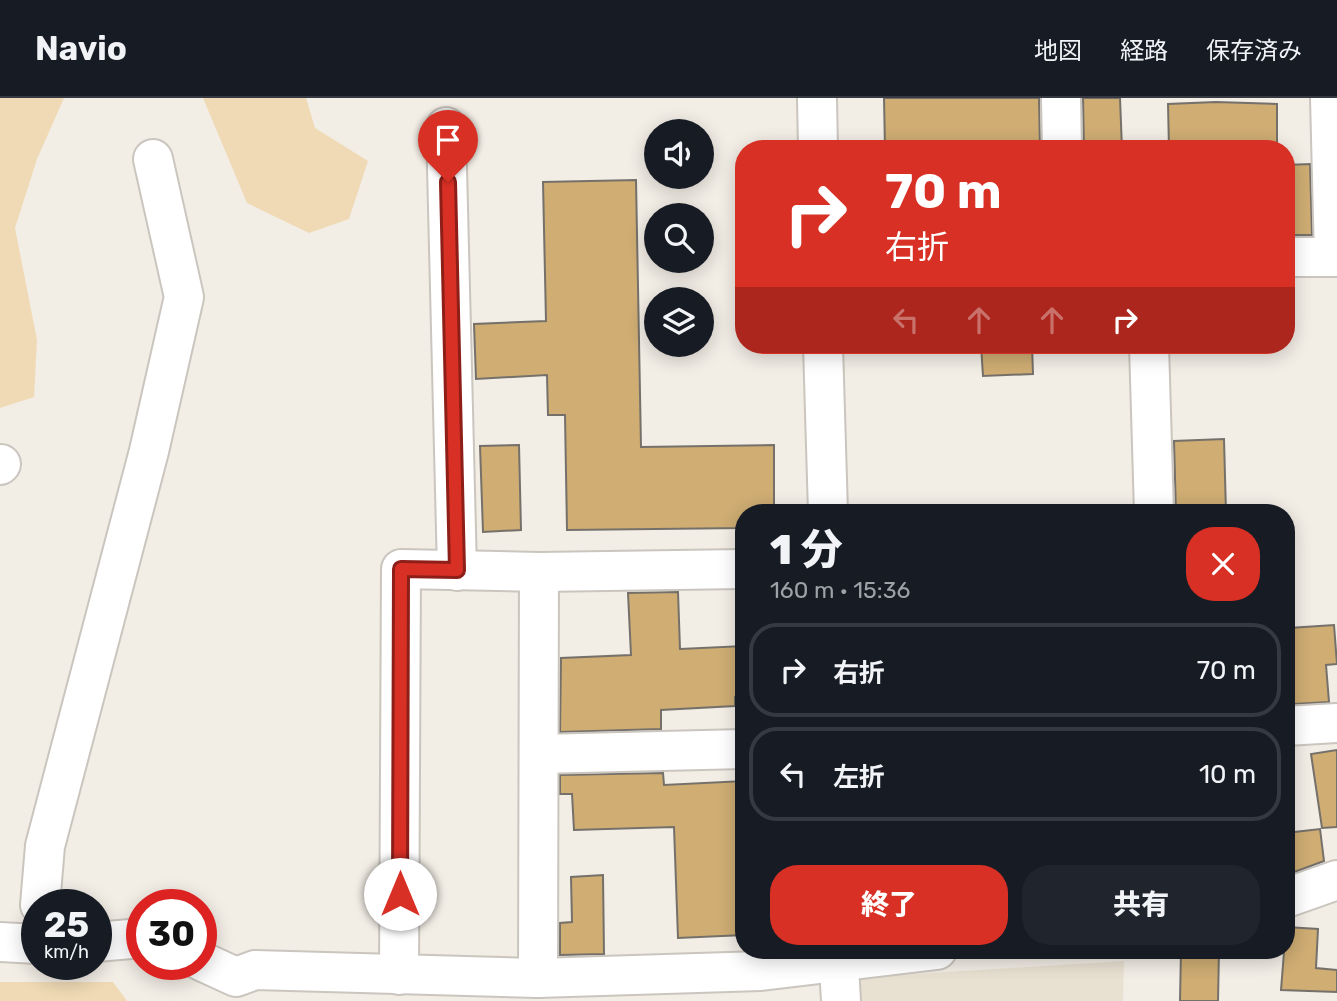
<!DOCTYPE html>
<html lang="ja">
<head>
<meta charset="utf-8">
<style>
  body { margin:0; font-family:Rubik,"Noto Sans JP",sans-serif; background:#20242c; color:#f1f3f6; height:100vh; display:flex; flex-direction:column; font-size:26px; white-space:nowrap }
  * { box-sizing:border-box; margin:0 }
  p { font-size:23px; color:#9ea1a6 }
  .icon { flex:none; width:38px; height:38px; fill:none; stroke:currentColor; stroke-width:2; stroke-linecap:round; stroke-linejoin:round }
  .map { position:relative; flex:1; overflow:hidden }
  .drawer { position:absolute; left:735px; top:406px; width:560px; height:455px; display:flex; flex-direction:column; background:#171b24; border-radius:28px; box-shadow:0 4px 18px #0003 }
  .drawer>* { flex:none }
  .top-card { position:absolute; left:735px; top:42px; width:560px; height:214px; border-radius:28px; box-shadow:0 4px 18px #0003; background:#d93025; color:#fff; overflow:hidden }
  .controls { position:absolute; left:644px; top:21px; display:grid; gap:14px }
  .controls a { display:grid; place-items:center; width:70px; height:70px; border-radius:50%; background:#171b24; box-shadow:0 4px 18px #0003; font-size:35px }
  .speed { position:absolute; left:21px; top:791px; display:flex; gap:14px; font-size:35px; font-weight:700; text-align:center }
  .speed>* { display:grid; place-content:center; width:91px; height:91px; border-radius:50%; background:#171b24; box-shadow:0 4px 18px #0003; line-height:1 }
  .speed small { font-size:18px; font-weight:400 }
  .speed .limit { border:10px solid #d22; background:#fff; color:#111 }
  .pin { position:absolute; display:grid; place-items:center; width:60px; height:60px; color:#fff; margin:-72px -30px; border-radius:50% 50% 50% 0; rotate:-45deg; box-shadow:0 0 7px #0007 }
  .pin .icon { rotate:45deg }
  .me { position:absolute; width:77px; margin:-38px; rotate:0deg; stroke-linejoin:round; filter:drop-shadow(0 0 5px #0008) }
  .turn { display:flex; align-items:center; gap:24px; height:147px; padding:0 35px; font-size:32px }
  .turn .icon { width:91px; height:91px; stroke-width:2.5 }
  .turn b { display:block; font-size:49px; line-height:60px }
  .lanes { display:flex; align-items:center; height:66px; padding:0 35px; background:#0003; justify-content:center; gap:35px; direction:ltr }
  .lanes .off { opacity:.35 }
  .round { display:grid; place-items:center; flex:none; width:74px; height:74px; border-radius:28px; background:#20242c }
  .overview { display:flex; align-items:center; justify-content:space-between; height:119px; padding:0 35px }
  h1 { font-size:42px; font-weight:800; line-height:52px }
  .cta { display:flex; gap:14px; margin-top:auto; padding:14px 35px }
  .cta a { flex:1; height:80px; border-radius:28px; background:#d93025; color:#fff; font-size:28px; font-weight:800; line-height:80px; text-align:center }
  .cta a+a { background:#20242c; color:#f1f3f6 }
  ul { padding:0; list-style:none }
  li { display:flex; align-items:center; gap:21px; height:94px; margin:0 14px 10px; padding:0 21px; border:4px solid #363941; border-radius:28px }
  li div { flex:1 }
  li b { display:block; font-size:26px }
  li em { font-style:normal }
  header { display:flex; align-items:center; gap:42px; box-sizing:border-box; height:98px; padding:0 35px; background:#171b24; border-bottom:2px solid #363941 }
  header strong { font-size:33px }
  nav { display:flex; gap:38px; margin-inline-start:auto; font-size:24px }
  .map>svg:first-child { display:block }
</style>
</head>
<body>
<header>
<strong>Navio</strong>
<nav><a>地図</a><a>経路</a><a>保存済み</a></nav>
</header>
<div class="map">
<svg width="1337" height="903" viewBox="0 0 1337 903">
  <rect width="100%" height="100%" fill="#f2ede5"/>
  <!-- built -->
  <path fill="#e8e0d1" d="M1124,863L1123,903H852L850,880Z"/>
  <!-- green -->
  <g fill="#f0dab5">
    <path d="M0,0H64L37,61L15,130L37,242L34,299L0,310Z"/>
    <path d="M203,0H306L315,30L368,63L349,121L309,135L247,105Z"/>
    <path d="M0,884H113L127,903H0Z"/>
  </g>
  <!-- building -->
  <g fill="#cfad73" stroke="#75716a" stroke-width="2">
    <path d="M884,0H1039L1040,51H885Z"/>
    <path d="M1083,0H1120L1122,51H1084Z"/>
    <path d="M1216,4L1277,6V51H1169L1168,6Z"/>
    <path d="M1310,66L1312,137H1286V67Z"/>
    <path d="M636,82L641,349L774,347V415H744V430L567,432L565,317H548L547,277L476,281L474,226L546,223L543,84Z"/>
    <path d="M981,247H1032L1033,276L983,278Z"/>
    <path d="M1224,341L1226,415H1176L1174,343Z"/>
    <path d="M519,347L521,432L483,434L480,348Z"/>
    <path d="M678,494L680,551L744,548V599H735V608L661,612V631L560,634L561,560L631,557L628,495Z"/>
    <path d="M1334,527L1337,566L1326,567L1329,604L1294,606L1289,530Z"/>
    <path d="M1337,652V729L1322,730L1311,656Z"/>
    <path d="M663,675L664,687L744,683V837L678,840L674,729L574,732L572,696H560V677Z"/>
    <path d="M1320,731L1324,763L1289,776L1286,735Z"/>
    <path d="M603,777L604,856L560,857V825L572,824L571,779Z"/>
    <path d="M1286,829L1318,831L1316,870L1337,872V894L1281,892Z"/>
    <path d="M1181,852H1219L1218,903H1180Z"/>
  </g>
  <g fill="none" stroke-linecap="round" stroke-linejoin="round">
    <!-- minor casing -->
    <g stroke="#cac5be" stroke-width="42">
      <g id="minor">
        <path d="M817,0L818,51"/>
        <path d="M1061,0L1062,51"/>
        <path d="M1330,0L1334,159"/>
        <path d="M446,29L457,473"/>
        <path d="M1286,159H1337"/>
        <path d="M823,247L828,415"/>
        <path d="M1149,247L1154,415"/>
        <path d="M0,367L1,366"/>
        <path d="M1286,628L1337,625"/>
        <path d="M539,656L744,651"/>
        <path d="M1286,800L1337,782"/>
        <path d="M40,807L45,748L149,353L184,199L153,61"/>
        <path d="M0,844L37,846"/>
        <path d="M96,844L142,840"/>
        <path d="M838,852L841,903"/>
        <path d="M201,863L236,879L255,872L538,880L761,873L937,852"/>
        <path d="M399,877L401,471L539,474L744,471"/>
        <path d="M538,880L539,474"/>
      </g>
    </g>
    <!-- minor -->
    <use href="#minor" stroke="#fff" stroke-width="38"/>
  </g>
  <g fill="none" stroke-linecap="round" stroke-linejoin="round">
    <!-- route casing -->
    <g stroke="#8d1f18" stroke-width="18">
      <path id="route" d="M400,796L401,471L457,472L448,84"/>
    </g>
    <!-- route -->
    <use href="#route" stroke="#d93025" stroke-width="12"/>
  </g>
</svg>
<div class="controls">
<a><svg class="icon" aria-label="sound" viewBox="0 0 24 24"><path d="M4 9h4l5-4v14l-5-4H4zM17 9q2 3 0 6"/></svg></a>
<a><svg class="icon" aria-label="search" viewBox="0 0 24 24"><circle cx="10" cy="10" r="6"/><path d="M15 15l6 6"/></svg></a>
<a><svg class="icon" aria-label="layers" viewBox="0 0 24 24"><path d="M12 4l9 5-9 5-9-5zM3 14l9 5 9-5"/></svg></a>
</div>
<div class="speed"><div>25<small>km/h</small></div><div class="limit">30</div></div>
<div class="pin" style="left:448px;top:84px;background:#d93025"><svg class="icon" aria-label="arrive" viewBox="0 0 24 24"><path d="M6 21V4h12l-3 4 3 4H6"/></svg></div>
<svg class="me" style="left:400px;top:796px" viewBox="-20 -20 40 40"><circle r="19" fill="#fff"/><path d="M0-13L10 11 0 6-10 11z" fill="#d93025"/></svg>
<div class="top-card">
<div class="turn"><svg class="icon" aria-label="right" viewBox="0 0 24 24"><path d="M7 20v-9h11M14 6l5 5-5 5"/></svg><div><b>70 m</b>右折</div></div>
<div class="lanes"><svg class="icon off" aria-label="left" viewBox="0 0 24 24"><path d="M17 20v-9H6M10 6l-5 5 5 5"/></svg><svg class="icon off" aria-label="ahead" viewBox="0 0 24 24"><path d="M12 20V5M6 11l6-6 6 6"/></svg><svg class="icon off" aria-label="ahead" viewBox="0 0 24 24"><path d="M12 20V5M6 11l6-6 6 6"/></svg><svg class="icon" aria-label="right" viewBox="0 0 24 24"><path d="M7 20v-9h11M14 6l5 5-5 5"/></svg></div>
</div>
<section class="drawer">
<div class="overview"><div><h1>1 分</h1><p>160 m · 15:36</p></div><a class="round" style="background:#d93025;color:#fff"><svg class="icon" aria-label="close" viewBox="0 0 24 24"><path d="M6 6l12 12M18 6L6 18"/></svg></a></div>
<ul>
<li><svg class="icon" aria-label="right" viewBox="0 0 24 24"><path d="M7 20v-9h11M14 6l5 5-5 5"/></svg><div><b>右折</b></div><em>70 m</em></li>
<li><svg class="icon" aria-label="left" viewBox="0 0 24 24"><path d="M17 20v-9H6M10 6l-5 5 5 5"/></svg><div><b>左折</b></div><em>10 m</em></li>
</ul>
<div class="cta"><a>終了</a><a>共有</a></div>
</section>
</div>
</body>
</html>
